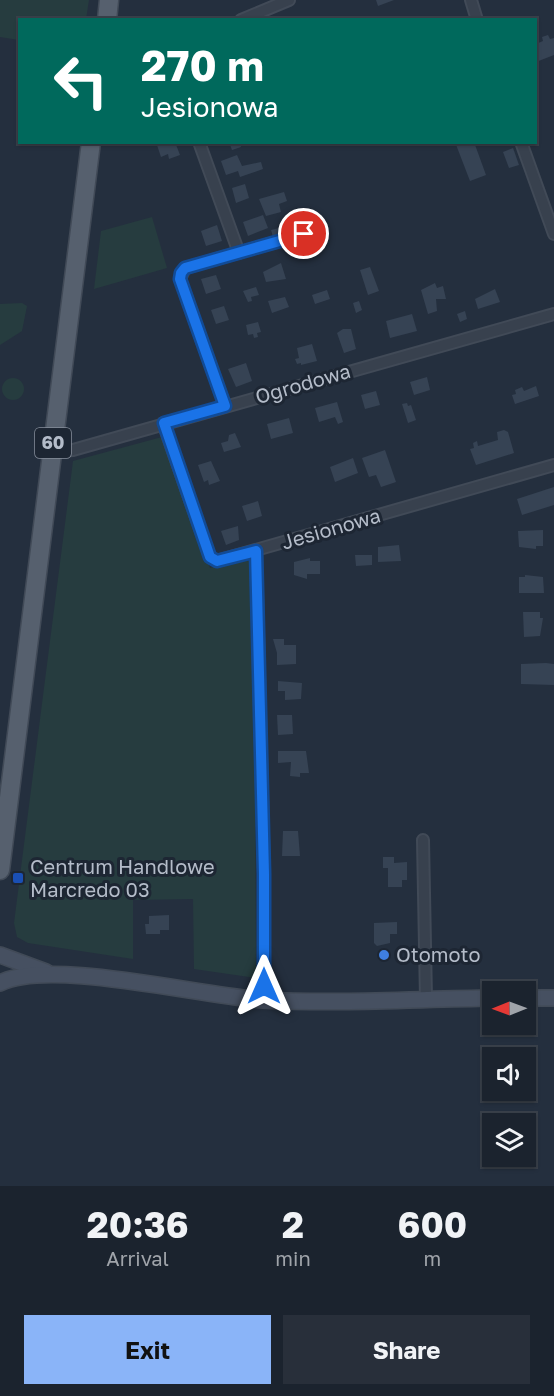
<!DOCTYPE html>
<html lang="en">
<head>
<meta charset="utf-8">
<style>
  body { margin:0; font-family:"Golos Text",sans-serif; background:#282f3a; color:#f1f3f6; height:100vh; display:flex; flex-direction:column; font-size:22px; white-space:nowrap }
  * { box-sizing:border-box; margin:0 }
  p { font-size:20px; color:#a0a4aa }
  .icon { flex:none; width:33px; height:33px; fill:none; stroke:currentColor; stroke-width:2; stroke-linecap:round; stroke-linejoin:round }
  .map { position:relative; height:1186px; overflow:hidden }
  .panel { display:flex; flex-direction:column; background:#1b232e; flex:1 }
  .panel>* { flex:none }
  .guide { position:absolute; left:18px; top:18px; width:519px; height:126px; border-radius:0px; box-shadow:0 2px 4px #0004,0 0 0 2px #39404a; background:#00695c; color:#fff; overflow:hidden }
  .needle { width:39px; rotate:269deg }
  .buttons { position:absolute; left:482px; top:981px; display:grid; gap:12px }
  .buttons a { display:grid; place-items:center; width:54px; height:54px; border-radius:0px; background:#1b232e; box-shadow:0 2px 4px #0004,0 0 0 2px #39404a; font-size:30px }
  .pin { position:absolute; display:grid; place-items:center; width:51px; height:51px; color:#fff; margin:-26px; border:3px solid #fff; border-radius:50%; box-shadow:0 2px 6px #0007 }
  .me { position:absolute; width:66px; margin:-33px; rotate:0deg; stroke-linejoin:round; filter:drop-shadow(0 0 4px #0008) }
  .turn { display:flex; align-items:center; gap:21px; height:126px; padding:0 24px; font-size:27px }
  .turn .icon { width:78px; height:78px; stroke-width:2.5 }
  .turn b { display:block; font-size:42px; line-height:51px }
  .eta { display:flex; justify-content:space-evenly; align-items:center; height:102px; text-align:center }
  .eta b { font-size:36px; font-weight:700; line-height:42px }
  .button { display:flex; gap:12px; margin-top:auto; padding:12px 24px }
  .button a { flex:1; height:69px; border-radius:0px; background:#8ab4f8; color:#111; font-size:24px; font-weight:700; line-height:69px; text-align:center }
  .button a+a { background:#282f3a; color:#f1f3f6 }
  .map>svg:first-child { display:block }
</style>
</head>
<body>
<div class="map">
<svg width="554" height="1186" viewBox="0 0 554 1186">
  <rect width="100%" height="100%" fill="#242f3e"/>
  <!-- green -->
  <g fill="#263c3f">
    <path d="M0,0H89L86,19L20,20L19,40L0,37Z"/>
    <path d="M152,217L167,268L94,289L101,231Z"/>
    <path d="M22,303L27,306L22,331L0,345V304Z"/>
    <circle cx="13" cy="389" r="11"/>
    <path d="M162,437L210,568L254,556L256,978L194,969L193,899L133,900V959L28,943L17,937L14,923L73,461Z"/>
  </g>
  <!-- building -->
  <g fill="#364354">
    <path d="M376,0H394L378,6Z"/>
    <path d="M548,35L550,39L554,38V55L536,62V44L543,41L542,37Z"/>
    <path d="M156,142H175L180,155L169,159L168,154L161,157Z"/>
    <path d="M229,142H240L241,147L232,150Z"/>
    <path d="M455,142H474L486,175L470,181Z"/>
    <path d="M513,148L519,165L509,168L503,152Z"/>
    <path d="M237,155L242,166L261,162L263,169L240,177L238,171L226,175L221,161Z"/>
    <path d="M245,184L249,198L236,203L232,188Z"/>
    <path d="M284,192L287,201L279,204L281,212L266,216L259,199Z"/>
    <path d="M263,215L268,228L248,236L243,222Z"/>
    <path d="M217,225L222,241L206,246L201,231Z"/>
    <path d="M283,227L285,234L273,237L271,230Z"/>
    <path d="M281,263L286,279L266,282L263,272Z"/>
    <path d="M370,267L379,291L368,295L360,270Z"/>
    <path d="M216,275L221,289L206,294L201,279Z"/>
    <path d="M435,283L437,288L443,286L446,299H436L437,311L428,314L421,290Z"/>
    <path d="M256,287L259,295L251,297L252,301L248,302L243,291Z"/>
    <path d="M495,289L500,302L478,309L475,299Z"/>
    <path d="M327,290L330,299L315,304L312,295Z"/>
    <path d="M285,297L289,307L272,313L268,301Z"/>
    <path d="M359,301L362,310L356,313L353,303Z"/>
    <path d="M224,306L229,320L216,324L211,310Z"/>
    <path d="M465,311L467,319L460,322L457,314Z"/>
    <path d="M412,314L417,331L390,338L386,321Z"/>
    <path d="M258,322L261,332L257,333L258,337L254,338L253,334L248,335L246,325Z"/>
    <path d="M343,329H351L356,349L344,353L337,333Z"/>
    <path d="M312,344L317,361L301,365V363L297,364L295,359L299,358L297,348Z"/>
    <path d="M246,363L252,381L236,387L228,369Z"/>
    <path d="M427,377L430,390L414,395L410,382Z"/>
    <path d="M536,386L539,396L515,404L512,395L516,394L515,390L522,387L524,391Z"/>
    <path d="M376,391L380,405L365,409L361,395Z"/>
    <path d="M337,402L343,422L338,424L335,417L319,422L315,408Z"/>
    <path d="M407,403L408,406L411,405L416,420L408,423L402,404Z"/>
    <path d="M289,418L293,433L271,439L267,424Z"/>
    <path d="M504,430L508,432L514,453L476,465L470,449L474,448L473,443L477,441L478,446L498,440L497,432Z"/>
    <path d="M235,433L241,447L224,452L221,443L228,441L229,435Z"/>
    <path d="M385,450L396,482L381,487L376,475L369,477L362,458Z"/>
    <path d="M353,458L358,473L335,482L330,467Z"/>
    <path d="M211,461L220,481L209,485L208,480L204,482L198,465Z"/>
    <path d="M554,487V505L522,515L517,499Z"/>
    <path d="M258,501L262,516L247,521L242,506Z"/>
    <path d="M238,526L239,540L226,545L221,531Z"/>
    <path d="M543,530V546H536V549L519,547L518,531Z"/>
    <path d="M399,545L401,561L378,562V547Z"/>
    <path d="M355,555H372V565L356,566Z"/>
    <path d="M310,558V561H320V574H307V579L294,575V562Z"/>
    <path d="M525,575L543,577L544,593H519V577H525Z"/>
    <path d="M523,612H540V618H543L540,636L524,637Z"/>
    <path d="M273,639H284V645H296V664L277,665V653Z"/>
    <path d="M546,663L554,664V685L521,684V664Z"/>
    <path d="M278,681L302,683L301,699L285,700V691H278Z"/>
    <path d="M277,715H292L293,734L278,735Z"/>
    <path d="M278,751H306L309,773H300V777L290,776L291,762L278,763Z"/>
    <path d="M283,831H298L300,856H282Z"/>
    <path d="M383,857H394V863L407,862V880H402V887H388V868H383Z"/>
    <path d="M169,915V930H160V934H146L145,924H149V916Z"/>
    <path d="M397,922V934H390V943L377,946L374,943V923Z"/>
  </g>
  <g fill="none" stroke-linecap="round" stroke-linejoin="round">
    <!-- street casing -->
    <g stroke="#414a57" stroke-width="14">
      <g id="street">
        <path d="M471,0L477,20"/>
        <path d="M241,20L289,0"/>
        <path d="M199,142L239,253"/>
        <path d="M521,142L554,234"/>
        <path d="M225,406L180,279L185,268L304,234"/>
        <path d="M163,423L210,557L217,561L554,465"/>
        <path d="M52,452L73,450L554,314"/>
        <path d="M256,551L264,874V1000"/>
        <path d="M423,840L426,999"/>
      </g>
    </g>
    <!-- secondary casing -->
    <g stroke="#414a57" stroke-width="18">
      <g id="secondary">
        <path d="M0,955L46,972"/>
        <path d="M0,983C51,958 200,996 263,1000C339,1004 416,999 492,998"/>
        <path d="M525,998H554"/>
      </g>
    </g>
    <!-- primary casing -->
    <g stroke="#414a57" stroke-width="21">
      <g id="primary">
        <path d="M107,20L109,0"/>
        <path d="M0,870L91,142"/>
      </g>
    </g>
    <!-- street -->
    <use href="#street" stroke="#38414e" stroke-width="10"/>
    <!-- secondary -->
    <use href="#secondary" stroke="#465061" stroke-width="15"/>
    <!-- primary -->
    <use href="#primary" stroke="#56606e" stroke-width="18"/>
  </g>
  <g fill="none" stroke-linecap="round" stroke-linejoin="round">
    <!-- route casing -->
    <g stroke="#114b97" stroke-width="15">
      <path id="route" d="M264,986V874L256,551L217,561L210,557L164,423L225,406L180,279L181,273L185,268L304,234"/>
    </g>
    <!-- route -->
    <use href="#route" stroke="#1a73e8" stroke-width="10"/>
  </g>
  <!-- markers -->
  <rect fill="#1a4fb4" stroke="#1d2633" stroke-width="2" x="12" y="872" width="12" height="12" rx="3"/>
  <circle fill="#3f7fe0" stroke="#1d2633" stroke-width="2" cx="384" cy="955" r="6"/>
  <g text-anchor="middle" stroke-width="6" stroke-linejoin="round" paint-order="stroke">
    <!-- shield labels -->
    <rect fill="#1d2633" stroke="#878f9c" stroke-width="1.5" x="35" y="428" width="36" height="30" rx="4.5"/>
    <g font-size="18" font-weight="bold" fill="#b4bcc9">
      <text x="53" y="449">60</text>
    </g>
    <!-- street labels -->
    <g font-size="20" fill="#b4bcc9" stroke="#1d2633">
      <text transform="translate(303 384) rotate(-16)" y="7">Ogrodowa</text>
      <text transform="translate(331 529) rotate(-16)" y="7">Jesionowa</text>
    </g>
    <!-- poi labels -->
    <g font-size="20" fill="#b4bcc9" stroke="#1d2633" text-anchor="start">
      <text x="30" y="874">Centrum Handlowe<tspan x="30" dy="23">Marcredo 03</tspan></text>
      <text x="396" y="962">Otomoto</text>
    </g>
  </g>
</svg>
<div class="buttons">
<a><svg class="needle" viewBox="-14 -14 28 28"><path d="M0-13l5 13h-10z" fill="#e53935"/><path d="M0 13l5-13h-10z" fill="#a0a4aa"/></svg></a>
<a><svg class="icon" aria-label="sound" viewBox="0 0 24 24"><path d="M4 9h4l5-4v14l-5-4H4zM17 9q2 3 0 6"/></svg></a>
<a><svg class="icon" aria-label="layers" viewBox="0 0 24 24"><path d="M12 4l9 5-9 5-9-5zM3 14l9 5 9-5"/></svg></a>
</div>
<div class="pin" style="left:304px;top:234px;background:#d93025"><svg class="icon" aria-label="arrive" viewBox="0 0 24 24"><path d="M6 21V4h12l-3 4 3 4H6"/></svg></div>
<svg class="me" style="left:264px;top:986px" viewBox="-20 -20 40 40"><path d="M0-17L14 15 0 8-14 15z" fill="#1a73e8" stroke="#fff" stroke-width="4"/></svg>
<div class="guide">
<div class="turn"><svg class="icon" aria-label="left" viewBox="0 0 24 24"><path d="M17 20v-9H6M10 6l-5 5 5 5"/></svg><div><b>270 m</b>Jesionowa</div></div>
</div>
</div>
<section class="panel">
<div class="eta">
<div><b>20:36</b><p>Arrival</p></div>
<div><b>2</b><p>min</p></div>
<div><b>600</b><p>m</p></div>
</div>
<div class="button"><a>Exit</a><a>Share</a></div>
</section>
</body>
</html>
